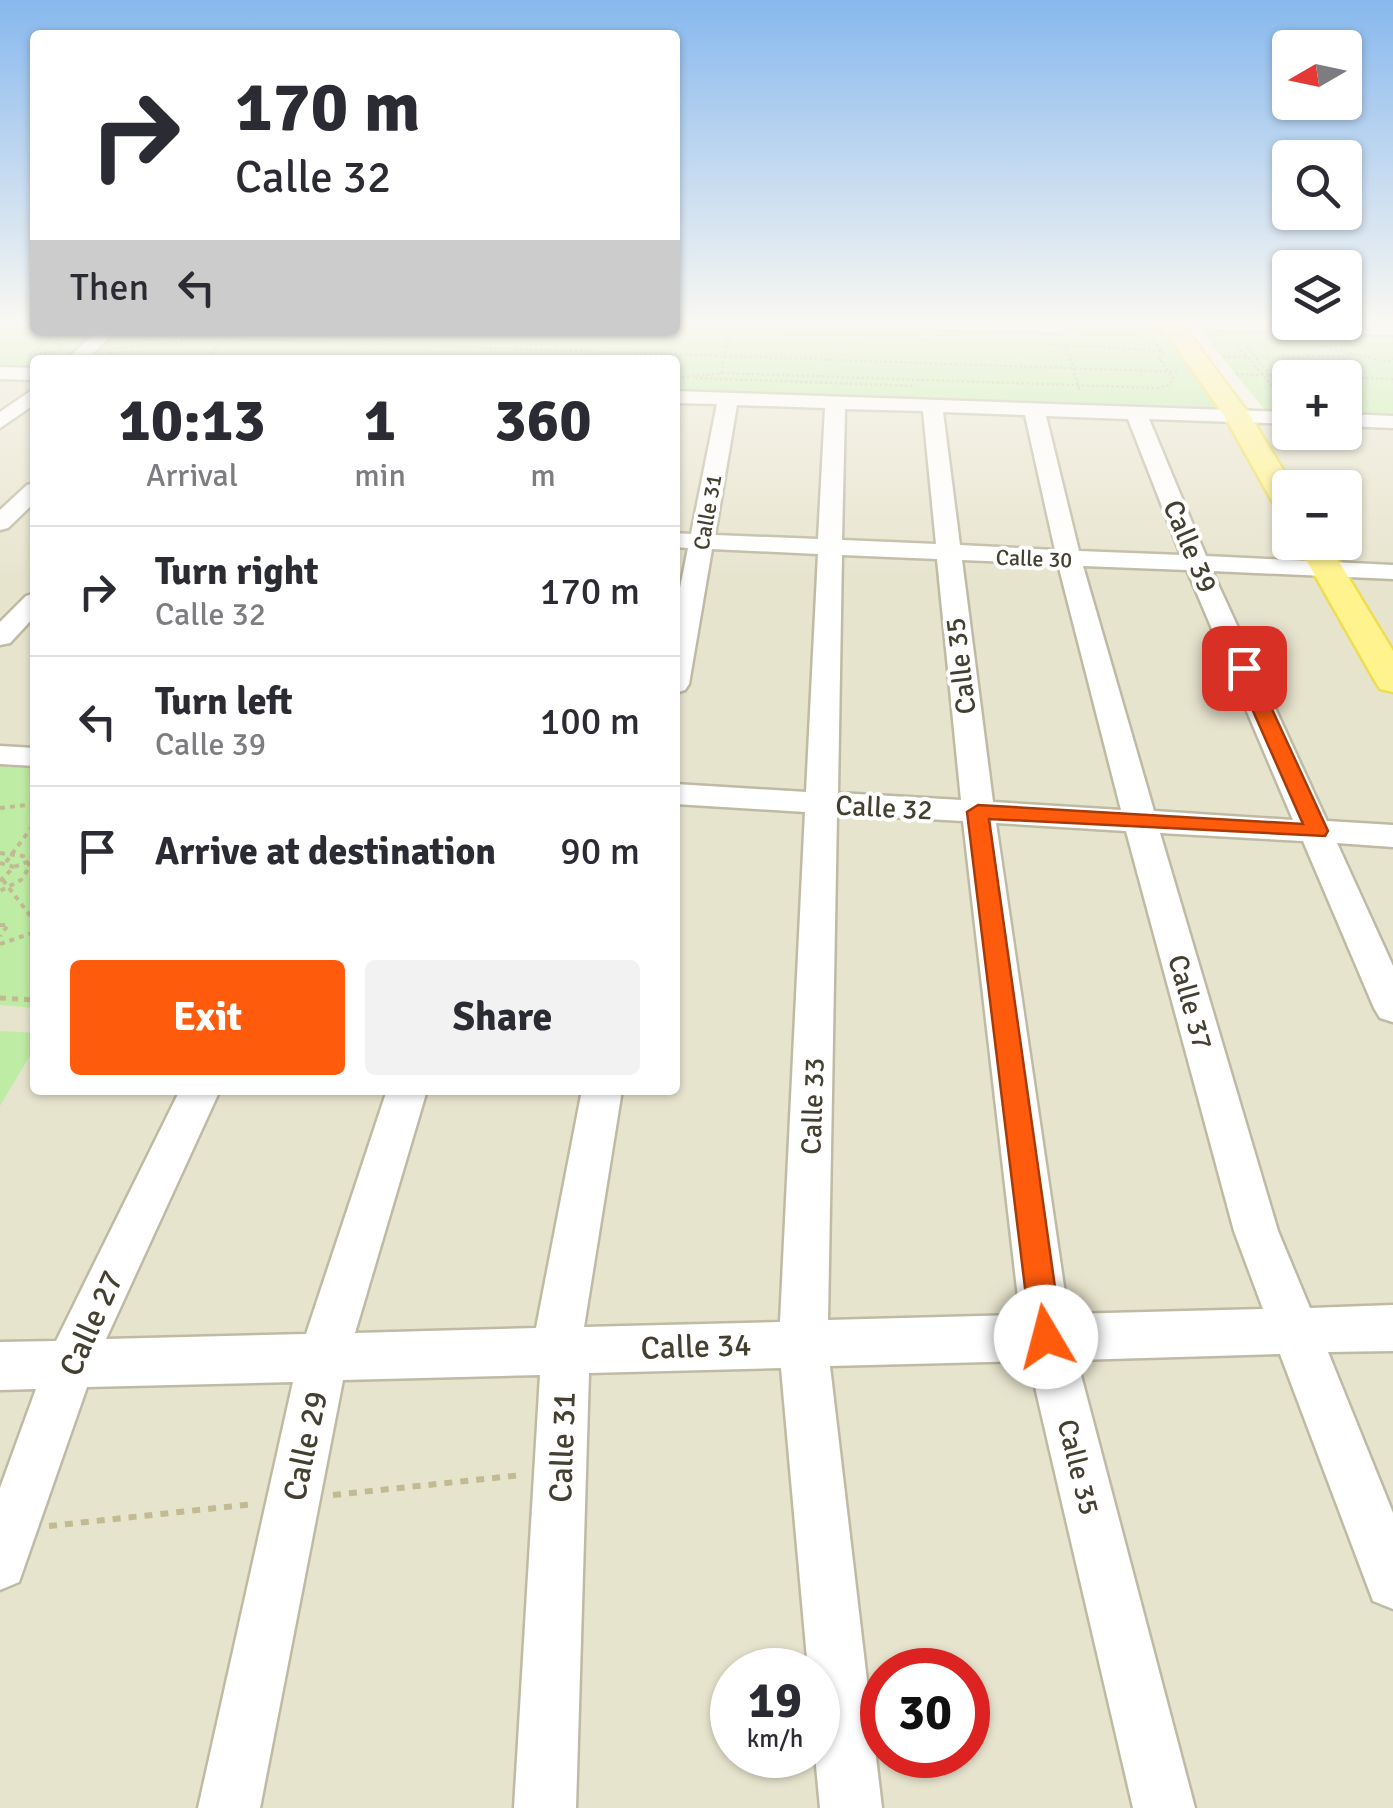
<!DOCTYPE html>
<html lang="en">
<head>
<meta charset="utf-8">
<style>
  body { margin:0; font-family:Signika,sans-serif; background:#f2f2f3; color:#2b2b33; height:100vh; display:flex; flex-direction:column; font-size:38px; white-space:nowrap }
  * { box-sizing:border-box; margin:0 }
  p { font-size:32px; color:#7c7c81 }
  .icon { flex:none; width:55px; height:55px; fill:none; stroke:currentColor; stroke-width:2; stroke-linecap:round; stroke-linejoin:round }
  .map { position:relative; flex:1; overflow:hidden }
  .details { position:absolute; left:30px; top:355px; width:650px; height:740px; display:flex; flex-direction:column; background:#fff; border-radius:10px; box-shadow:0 2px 8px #0004 }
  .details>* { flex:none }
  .banner { position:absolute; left:30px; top:30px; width:650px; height:305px; border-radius:10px; box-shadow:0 2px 8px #0004; background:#fff; color:#2b2b33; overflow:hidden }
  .needle { width:65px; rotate:261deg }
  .fabs { position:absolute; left:1272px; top:30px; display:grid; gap:20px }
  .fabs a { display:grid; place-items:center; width:90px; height:90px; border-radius:10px; background:#fff; box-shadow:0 2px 8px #0004; font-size:50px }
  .speed { position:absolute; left:710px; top:1648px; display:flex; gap:20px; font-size:50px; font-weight:700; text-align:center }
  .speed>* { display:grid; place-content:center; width:130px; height:130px; border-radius:50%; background:#fff; box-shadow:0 2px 8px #0004; line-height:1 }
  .speed small { font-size:25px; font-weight:400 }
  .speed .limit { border:15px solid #d22; background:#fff; color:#111 }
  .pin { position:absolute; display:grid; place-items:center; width:85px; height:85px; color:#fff; margin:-42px; border-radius:20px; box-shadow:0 5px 15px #0006 }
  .me { position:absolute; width:110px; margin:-55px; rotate:352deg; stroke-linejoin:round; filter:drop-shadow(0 0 8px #0008) }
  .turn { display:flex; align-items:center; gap:35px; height:210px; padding:0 40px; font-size:45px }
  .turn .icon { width:130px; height:130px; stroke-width:2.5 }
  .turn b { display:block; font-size:70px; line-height:85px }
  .then { display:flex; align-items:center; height:95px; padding:0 40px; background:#0003; gap:20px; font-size:38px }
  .eta { display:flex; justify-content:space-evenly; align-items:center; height:170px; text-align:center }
  .eta b { font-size:60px; font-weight:700; line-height:70px }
  .cta { display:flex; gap:20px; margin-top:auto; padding:20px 40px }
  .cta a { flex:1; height:115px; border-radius:10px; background:#ff5b0c; color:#fff; font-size:40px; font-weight:700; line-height:115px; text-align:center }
  .cta a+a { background:#f2f2f3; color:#2b2b33 }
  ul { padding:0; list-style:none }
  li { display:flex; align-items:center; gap:30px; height:130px; padding:0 40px; border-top:2px solid #e1e1e2 }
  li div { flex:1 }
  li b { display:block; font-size:38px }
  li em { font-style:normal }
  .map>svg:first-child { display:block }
</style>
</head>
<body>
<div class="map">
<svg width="1393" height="1808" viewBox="0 0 1393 1808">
  <rect width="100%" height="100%" fill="#f3f0e1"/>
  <!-- residential -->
  <path fill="#e7e4ce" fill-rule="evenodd" d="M0,375L35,376V1090H675V399L1290,421V432H1345V423L1393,425V1808H0ZM1290,488H1345V542H1290ZM732,1670H818V1755H732ZM882,1670H968V1755H882Z"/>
  <!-- green -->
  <g fill="#bfeca5">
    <path d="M0,324H35V330H675V324L1165,327L1223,412L675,392V360H35V370L0,368Z"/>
    <path d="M1202,326L1393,332V420L1345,418V378H1290V416L1267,413L1198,327Z"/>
    <path d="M0,766L35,768V1008L0,1005Z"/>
    <path d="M0,1031L35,1033V1047L0,1106Z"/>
  </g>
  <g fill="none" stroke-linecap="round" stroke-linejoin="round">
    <!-- minor casing -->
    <g stroke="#bebaa3" stroke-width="5">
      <g id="minor">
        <path d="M924,324H1077L1060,332L933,329Z"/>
        <path d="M1200,324L1393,325V335L1209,329Z"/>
        <path d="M98,330H117L86,360H66Z"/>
        <path d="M0,367L35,368V380L0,379Z"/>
        <path d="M35,388V404L0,428V412Z"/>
        <path d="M675,391L1290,412V424L1149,419L1206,556L1393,565V579L1212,571L1327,821L1393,825V847L1337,843L1393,966V1022L1380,1018L1374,1008L1303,841L1160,833L1278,1231L1310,1308L1393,1305V1351L1328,1352L1393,1513V1609L1373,1601L1280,1354L1077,1360L1195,1808H1133L1029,1361L830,1366L882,1808H820L815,1755L818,1670H808L781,1368L589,1373L576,1808H514L540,1375L343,1380L260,1808H198L293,1382L87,1387L19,1582L0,1590V1488L36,1389L0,1390V1342L56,1341L180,1090H220L106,1339L306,1334L387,1090H427L355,1333L536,1328L582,1090H622L584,1327L780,1322L805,812L675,804V784L806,792L818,554L712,549L689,684L685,690L675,693V613L688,548L675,547V533L691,534L717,404L675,403ZM737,405L825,408L818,539L715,535ZM845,409L923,411L936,544L842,540ZM943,412L1025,415L1055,550L960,545ZM1046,416L1128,419L1181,555L1079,551ZM842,555L937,559L961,800L838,793ZM962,560L1058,564L1121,810L993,802ZM1083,566L1187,570L1293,820L1154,811ZM837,814L963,821L1020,1315L828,1320ZM996,823L1126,831L1234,1231L1263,1309L1068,1314Z"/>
        <path d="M1345,414L1393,416V428L1345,426Z"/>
        <path d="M35,483V502L8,528L0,530V510L27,485Z"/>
        <path d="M35,593V616L10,643L0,645V622L26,596Z"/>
        <path d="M0,746L35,748V766L0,764Z"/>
      </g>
    </g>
    <!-- major casing -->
    <g stroke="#f0dc52" stroke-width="5">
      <g id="major">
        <path d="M1160,324H1182L1251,417L1294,488H1290V515L1280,512L1275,506L1225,417Z"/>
        <path d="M1296,542H1327L1393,651V692L1380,689L1375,681Z"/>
      </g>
    </g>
    <!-- path-far3 -->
    <g stroke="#c2ba93" stroke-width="2.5" stroke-dasharray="2.5 2.5" stroke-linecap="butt">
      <path d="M762,324L830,326L921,336"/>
      <path d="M675,325L930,340"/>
      <path d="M0,330L80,332"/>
      <path d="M1084,334L1125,333L1157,344"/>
      <path d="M125,335L1179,372"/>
      <path d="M1235,342L1272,386L1290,396"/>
      <path d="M1249,343L1246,346L1280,387L1290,392"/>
      <path d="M1043,344L1163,351"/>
      <path d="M1066,344L1080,392"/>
      <path d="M61,346L55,342L64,333"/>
      <path d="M1320,346L1388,362L1393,359"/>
      <path d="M116,348L177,343L198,330"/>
      <path d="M109,353L131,360"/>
      <path d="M29,355L60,351"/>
      <path d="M29,355L56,333"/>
      <path d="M105,355L119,360"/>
      <path d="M1223,357H1248"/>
      <path d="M1257,358L1358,355"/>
      <path d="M203,360L236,330"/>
      <path d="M721,373L731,324"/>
      <path d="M1236,374L1393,379"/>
      <path d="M677,378L721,373L1158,388L1169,385L1173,378L1159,358L1163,354L1156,343"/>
      <path d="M695,378L915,386"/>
    </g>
    <!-- path-far2 -->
    <g stroke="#c2ba93" stroke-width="4" stroke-dasharray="5 5" stroke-linecap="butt">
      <path d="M0,808L35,804"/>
      <path d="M0,853L23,856L30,866L21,880L0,891"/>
      <path d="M6,862L35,823"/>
      <path d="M0,863L14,867"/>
      <path d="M3,880L35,922"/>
      <path d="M0,881L14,867L35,859"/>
      <path d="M0,925H8L0,936"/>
      <path d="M0,944L35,932"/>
    </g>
    <!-- path-far1 -->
    <path stroke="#c2ba93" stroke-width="5" stroke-dasharray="6 6" stroke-linecap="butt" d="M0,998L35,1000"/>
    <!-- path -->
    <g stroke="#c2ba93" stroke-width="6" stroke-dasharray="8 8" stroke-linecap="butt">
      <path d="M333,1495L522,1475"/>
      <path d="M49,1526L254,1504"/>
    </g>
    <!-- minor -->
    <use href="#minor" fill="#fff" fill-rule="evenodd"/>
    <!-- major -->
    <use href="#major" fill="#fff38e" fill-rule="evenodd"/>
  </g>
  <!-- sky -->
  <linearGradient id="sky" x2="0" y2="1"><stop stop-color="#87b8ee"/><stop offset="0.56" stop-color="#faf8f2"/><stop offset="1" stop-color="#faf8f2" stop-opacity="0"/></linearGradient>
  <rect width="1393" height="577" fill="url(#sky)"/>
  <!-- route -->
  <path fill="#ff5b0c" stroke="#a63b08" stroke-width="2.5" d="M1244,662L1253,668L1328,831L1325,836L989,819L1062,1337L1058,1348L1046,1352L1035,1348L1031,1337L967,812L978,805L1303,824L1234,668Z"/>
  <g text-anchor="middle" stroke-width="8" stroke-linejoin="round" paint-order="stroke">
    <!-- far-street labels -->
    <g font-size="22" fill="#444031" stroke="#fff">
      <text transform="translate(707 512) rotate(-80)" y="8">Calle 31</text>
      <text transform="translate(1034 558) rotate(2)" y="8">Calle 30</text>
    </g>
    <!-- street labels -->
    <g font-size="28" fill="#444031" stroke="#fff">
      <text transform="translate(1191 546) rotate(67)" y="10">Calle 39</text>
      <text transform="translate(960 666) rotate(-97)" y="10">Calle 35</text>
      <text transform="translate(884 807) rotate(3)" y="10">Calle 32</text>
      <text transform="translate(1191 1002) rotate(74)" y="10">Calle 37</text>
      <text transform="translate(812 1106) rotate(-88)" y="10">Calle 33</text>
      <text transform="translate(1079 1467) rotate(76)" y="10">Calle 35</text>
    </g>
    <!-- near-street labels -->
    <g font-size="32" fill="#444031" stroke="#fff">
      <text transform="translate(91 1323) rotate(-66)" y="11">Calle 27</text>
      <text transform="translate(696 1346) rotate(-2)" y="11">Calle 34</text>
      <text transform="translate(305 1446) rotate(-78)" y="11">Calle 29</text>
      <text transform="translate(562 1447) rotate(-88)" y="11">Calle 31</text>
    </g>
  </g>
</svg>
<div class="fabs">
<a><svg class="needle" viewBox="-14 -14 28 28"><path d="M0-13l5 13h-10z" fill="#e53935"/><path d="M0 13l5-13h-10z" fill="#7c7c81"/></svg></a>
<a><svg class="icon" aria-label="search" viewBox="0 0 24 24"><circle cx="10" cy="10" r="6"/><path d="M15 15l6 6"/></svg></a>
<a><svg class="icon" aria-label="layers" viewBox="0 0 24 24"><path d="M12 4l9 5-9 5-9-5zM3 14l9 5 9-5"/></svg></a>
<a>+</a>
<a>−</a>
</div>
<div class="speed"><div>19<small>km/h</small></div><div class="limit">30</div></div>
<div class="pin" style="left:1244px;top:668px;background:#d93025"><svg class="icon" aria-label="arrive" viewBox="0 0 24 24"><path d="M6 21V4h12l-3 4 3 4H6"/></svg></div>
<svg class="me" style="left:1046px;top:1337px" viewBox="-20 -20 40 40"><circle r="19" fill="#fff"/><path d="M0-13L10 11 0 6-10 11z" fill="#ff5b0c"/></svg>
<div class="banner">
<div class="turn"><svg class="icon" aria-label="right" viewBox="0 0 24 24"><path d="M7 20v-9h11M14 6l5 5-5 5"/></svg><div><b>170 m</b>Calle 32</div></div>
<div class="then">Then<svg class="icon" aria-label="left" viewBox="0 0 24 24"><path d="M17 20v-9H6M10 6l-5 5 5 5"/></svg></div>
</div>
<section class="details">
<div class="eta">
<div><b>10:13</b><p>Arrival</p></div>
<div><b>1</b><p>min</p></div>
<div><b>360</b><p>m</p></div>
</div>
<ul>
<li><svg class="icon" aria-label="right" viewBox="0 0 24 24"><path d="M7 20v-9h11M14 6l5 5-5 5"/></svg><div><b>Turn right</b><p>Calle 32</p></div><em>170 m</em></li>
<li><svg class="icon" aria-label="left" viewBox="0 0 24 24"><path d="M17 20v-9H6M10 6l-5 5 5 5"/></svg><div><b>Turn left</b><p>Calle 39</p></div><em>100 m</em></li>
<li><svg class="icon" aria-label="arrive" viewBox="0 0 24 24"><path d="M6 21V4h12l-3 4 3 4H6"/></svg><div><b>Arrive at destination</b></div><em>90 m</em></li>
</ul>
<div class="cta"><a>Exit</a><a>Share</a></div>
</section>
</div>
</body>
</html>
